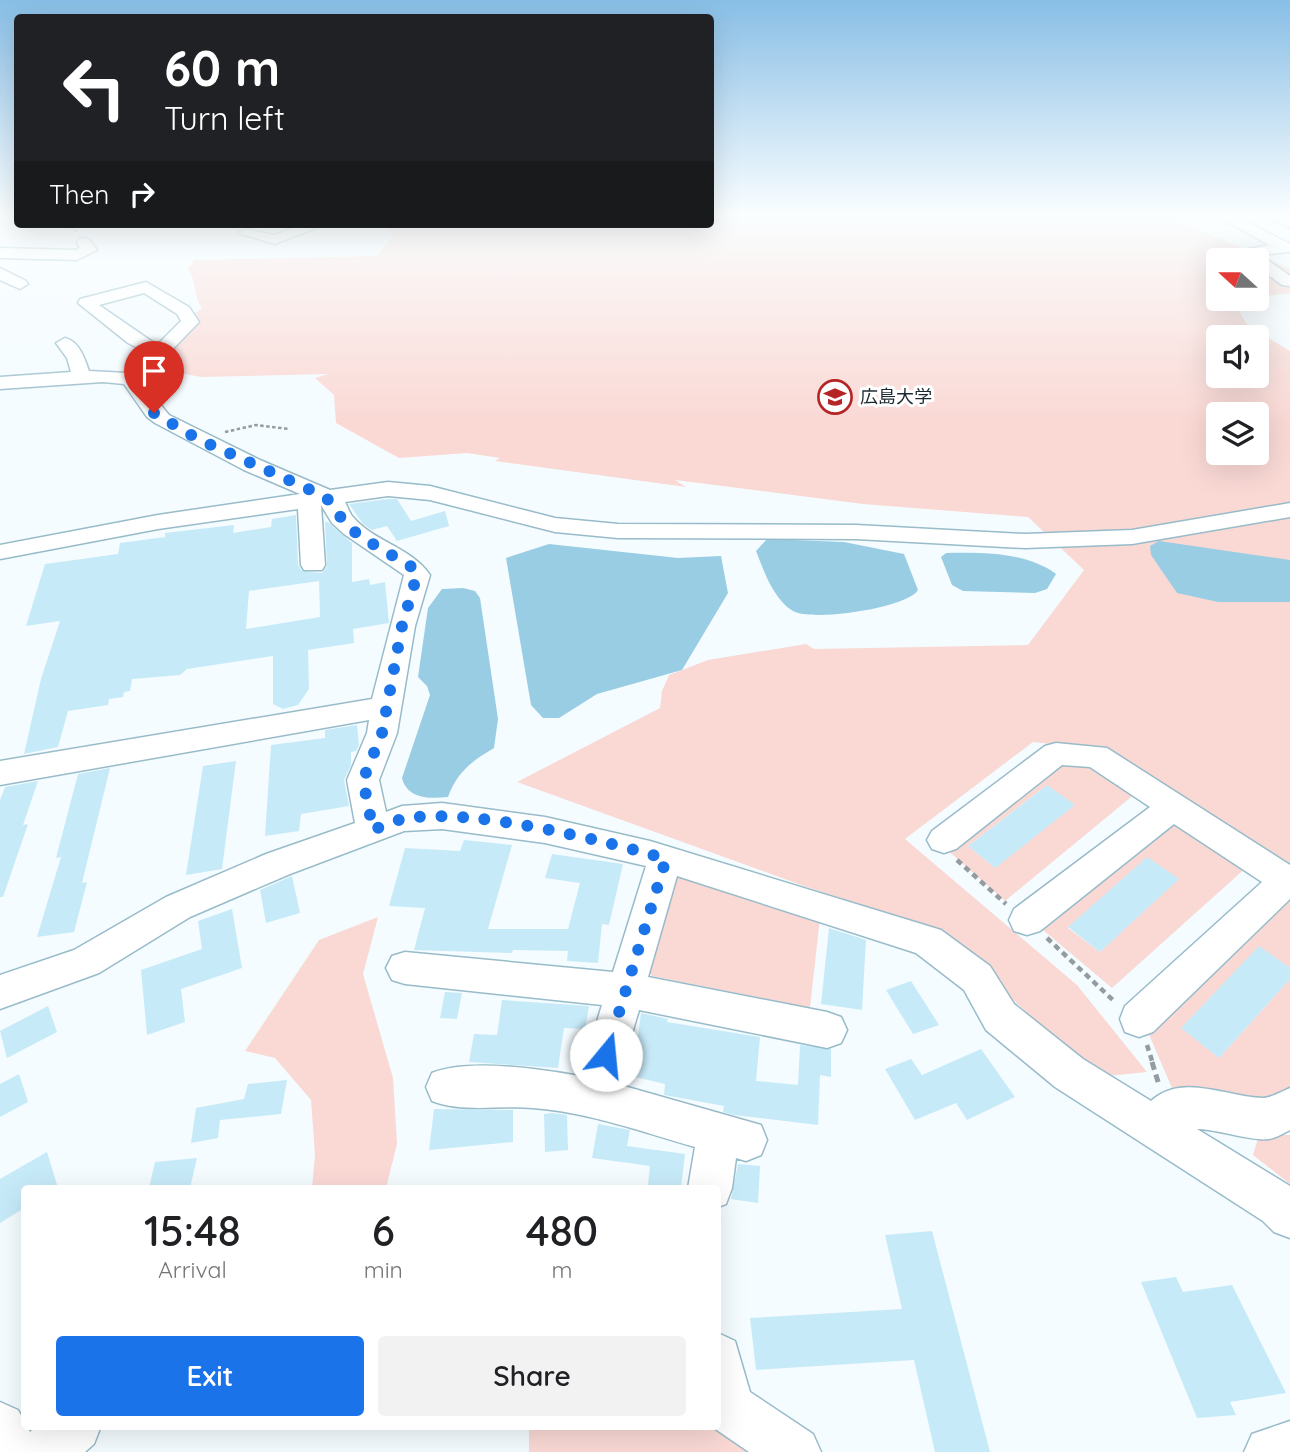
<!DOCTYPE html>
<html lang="en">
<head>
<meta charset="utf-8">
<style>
  body { margin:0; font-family:Quicksand,"Noto Sans JP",sans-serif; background:#f2f2f2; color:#202124; height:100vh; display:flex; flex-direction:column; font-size:26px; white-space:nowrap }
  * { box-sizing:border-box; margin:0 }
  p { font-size:23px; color:#757577 }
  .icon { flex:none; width:38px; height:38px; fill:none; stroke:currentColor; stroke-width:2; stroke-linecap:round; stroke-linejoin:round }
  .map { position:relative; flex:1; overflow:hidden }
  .drawer { position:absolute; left:21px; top:1185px; width:700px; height:245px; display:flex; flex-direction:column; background:#fff; border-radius:7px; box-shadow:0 7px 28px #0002 }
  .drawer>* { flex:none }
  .hud { position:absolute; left:14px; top:14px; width:700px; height:214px; border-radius:7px; box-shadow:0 7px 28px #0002; background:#202124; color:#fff; overflow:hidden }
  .needle { width:46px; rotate:291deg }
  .buttons { position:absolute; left:1206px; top:248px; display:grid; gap:14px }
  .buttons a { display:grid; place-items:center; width:63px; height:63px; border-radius:7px; background:#fff; box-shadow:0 7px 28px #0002; font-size:35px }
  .pin { position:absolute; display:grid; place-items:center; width:60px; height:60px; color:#fff; margin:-72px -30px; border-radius:50% 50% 50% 0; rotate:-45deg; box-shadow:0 0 7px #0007 }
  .pin .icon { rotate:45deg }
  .me { position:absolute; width:77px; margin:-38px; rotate:17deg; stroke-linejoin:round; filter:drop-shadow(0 0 5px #0008) }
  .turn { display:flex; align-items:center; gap:24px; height:147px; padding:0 35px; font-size:32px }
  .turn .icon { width:91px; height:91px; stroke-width:2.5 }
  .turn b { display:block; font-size:49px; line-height:60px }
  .then { display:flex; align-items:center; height:66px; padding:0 35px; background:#0003; gap:14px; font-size:26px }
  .eta { display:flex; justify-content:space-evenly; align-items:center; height:119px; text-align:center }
  .eta b { font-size:42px; font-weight:600; line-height:49px }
  .action { display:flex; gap:14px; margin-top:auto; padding:14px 35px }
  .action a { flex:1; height:80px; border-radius:7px; background:#1a73e8; color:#fff; font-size:28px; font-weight:600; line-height:80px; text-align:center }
  .action a+a { background:#f2f2f2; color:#202124 }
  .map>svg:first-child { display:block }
</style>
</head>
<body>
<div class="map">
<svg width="1290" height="1452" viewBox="0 0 1290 1452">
  <rect width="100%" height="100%" fill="#f4fcff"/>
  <!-- green -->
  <g fill="#fad9d5" fill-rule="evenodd">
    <path d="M711,216H1167L1290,269V293L1257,297L1256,261H1218V299H1251L1237,308L1248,326L1290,351V873L1102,750L1033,742L905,839L1077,985L1147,1072L1108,1076L1056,1039L935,929L801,885L517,782L660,708L662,691L669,675L708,660L806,644L814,649L1028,645L1084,570L1028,517L863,504L675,480L686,487L495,461L500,458L467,453L399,458L336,423L334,395L315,378L328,374L202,377L161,370L162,338L202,308C193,296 197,281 188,269L194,260L377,256L393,236L386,224H710ZM1218,338H1256V376H1218ZM1218,415H1256V453H1218Z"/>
    <path d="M1066,760L1093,763L1136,793L1005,901L945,848ZM1047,785L995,868L968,846Z"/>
    <path d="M1168,821L1183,822L1249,865L1112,988L1037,925ZM1178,879L1100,952L1068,928V927Z"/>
    <path d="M672,864L820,918L810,1008L652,976L640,962Z"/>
    <path d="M1290,898V968L1259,947L1182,1028L1219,1058L1290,979V1095L1253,1103L1198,1090L1172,1088L1147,1030Z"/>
    <path d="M378,917L363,974L393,1078L397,1144L386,1188H312L315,1155L311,1100L275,1058L245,1051L319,940Z"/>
    <path d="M1259,1135H1290V1184L1253,1155Z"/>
    <path d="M718,1420L762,1452H529V1426H718Z"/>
  </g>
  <!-- water -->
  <g fill="#99cde3">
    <path d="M767,539L844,542L904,554L918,590C908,608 812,622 793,611C773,599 764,571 756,551Z"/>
    <path d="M1159,541L1290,560V602H1218L1177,593L1151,555L1150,546Z"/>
    <path d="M549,544L678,558L721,556L728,593L682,670L597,694L559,718H543L531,705L506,558Z"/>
    <path d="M946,553C982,552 1026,552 1056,574L1047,589L1035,593L963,591L952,585L941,557Z"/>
    <path d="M463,588L475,591L480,598L498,719L494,748C472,761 457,772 448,797C430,799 407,799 402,778L430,695L427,686L418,677L428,608L442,589Z"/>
  </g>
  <!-- building -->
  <g fill="#c7eaf9" fill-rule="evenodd">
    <path d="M388,499H397L411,521L445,511L449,526L397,541L387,526L372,530L363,524L349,504Z"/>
    <path d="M296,515L298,565L302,571L322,573L327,566L325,522H328L352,543V582L369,579L370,585L385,582L389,623L353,629L354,643L308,650L309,689L298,705L283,709L273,704V656L187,669L180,675L132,679L130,691L124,692L123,697L109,699L108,705L68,711L58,747L24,754L41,679L60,621L26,626L45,564L118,554L120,543L165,537V533L234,525L233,533L271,527L272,519ZM319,581L320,617L246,629L249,591Z"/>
    <path d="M357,725L359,745L356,751L351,752V765L344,780L349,806L301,814L299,831L265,836L271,745L325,738V730Z"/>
    <path d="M236,761L222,869L186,875L203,766Z"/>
    <path d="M110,768L82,883L87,882L74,932L37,937L61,857L56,858L78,774Z"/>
    <path d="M38,781L23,825L28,824L3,897H0V800L5,787Z"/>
    <path d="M1047,785L1075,805L995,868L968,846Z"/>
    <path d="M464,840L512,845L488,929H568L580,883L545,878L552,854L623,864L609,925L602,924L598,963L567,961L568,951L513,950L512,953L414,950L425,908L389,906L405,848L460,851Z"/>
    <path d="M1147,857L1179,879L1100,952L1068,927Z"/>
    <path d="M292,876L300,913L266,923L260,890Z"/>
    <path d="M232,909L242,968L181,989L185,1022L147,1035L141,970L202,949L198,921Z"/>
    <path d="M829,928L866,940L862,1010L821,1004Z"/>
    <path d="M1259,946L1290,968V979L1219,1058L1181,1028Z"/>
    <path d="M911,981L939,1025L913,1034L886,990Z"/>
    <path d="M445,992L462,993L457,1019L440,1018Z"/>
    <path d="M502,1000L589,1006L585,1029L564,1028L558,1068L469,1062L474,1034L497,1035Z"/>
    <path d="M48,1006L57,1032L7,1058L0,1031Z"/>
    <path d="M641,1013L668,1019L667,1022L760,1037L756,1081L798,1085L800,1045L831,1049V1077L820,1075L818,1125L734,1115L723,1112L724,1106L664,1095L665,1084L623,1074L630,1050H636Z"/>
    <path d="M981,1049L1015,1097L967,1120L956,1103L915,1120L885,1069L911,1059L922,1075Z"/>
    <path d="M19,1074L28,1102L0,1117V1084Z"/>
    <path d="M287,1080L281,1114L220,1120L218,1138L191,1143L196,1108L244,1099L248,1084Z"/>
    <path d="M434,1109L513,1110V1142L429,1150Z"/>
    <path d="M553,1113L567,1115L568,1150L545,1152L544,1114Z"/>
    <path d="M598,1124L630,1130L627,1146L685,1154L681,1188L648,1185L650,1166L592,1158Z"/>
    <path d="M47,1152L58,1188H24V1208L0,1223V1179Z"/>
    <path d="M197,1158L190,1188H149L155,1162Z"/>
    <path d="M738,1164L760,1166L758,1203L731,1199Z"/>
    <path d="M932,1231L990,1452H935L914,1360L756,1370L750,1318L902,1309L885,1235Z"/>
    <path d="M1176,1277L1183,1292L1232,1285L1286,1393L1230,1402L1236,1415L1197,1418L1141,1282Z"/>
  </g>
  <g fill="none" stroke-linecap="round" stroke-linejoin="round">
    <!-- minor casing -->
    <g stroke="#98bbc9" stroke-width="3">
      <g id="minor">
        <path d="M1217,216H1236L1290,244V252L1261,255L1290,276V286L1282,285L1256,266V261H1249L1240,253L1243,250L1269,245Z"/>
        <path d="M305,224H326L275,244L238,233L245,229L274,235Z"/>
        <path d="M84,238L89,239L97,250L77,260L0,258V248L75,250L80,248L77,242L79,239Z"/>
        <path d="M0,268L26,281L28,284L20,289L0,280Z"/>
        <path d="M146,282L189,307L199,322L165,357L159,359L128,343L78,303L80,299ZM144,293L177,314L181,321L157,345L99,305Z"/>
        <path d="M65,338C79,341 85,359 89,371L127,373L140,366H154L156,370L141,381L169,415L260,460L330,490L388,482L430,486L555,518L618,524L856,525L1025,534L1132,530L1290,503V517L1132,544L1025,548L856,539L618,538L555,532L430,500L388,496L345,502C348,507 349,513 353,517C374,542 411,547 430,575L415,626L397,733L379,780L386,812L402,806L442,803L545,817L650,841L941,930L990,966L1014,1004L1083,1059L1151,1101C1183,1072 1228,1098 1264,1098C1272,1097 1283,1091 1290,1088V1130C1284,1133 1276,1138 1269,1139C1254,1142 1217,1129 1197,1129L1290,1186V1238L1274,1232L1263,1221L1055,1087L986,1030L964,990L916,953L677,876L648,977L827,1012L841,1017L847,1030L841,1043L827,1048L639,1010L617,1084L761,1125L767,1140L761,1155L746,1161L736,1158L732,1188L726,1204L718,1207V1188H688L695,1147C642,1132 588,1112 533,1108C500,1105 463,1113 432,1101L426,1087L432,1073C468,1058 540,1069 580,1076L602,1005L405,984L392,980L386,968L392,956L405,952L613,972L646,866L545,843L442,829L404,831L290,874L190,917L99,973L0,1009V975L74,950L166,897L266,854L355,823L347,780L367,733L369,720L0,785V761L372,699L404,575L344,534L332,523L321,505L325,565L322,570H304L301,565L298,509L158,529L0,559V545L158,515L300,494L244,470L155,423L147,417L124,384L103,382L0,389V377L71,372L67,358L56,343Z"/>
        <path d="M1056,743L1107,748L1290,865V899L1153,1032L1139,1037L1125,1032L1120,1019L1125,1006L1262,882L1174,824L1040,931L1027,935L1014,931L1009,920L1014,909L1150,807L1090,767L1062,765L956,849L944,853L932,849L927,840L932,831L1045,746Z"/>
        <path d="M718,1333L735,1341L750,1392L813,1434L821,1452H749L711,1426H718Z"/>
        <path d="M0,1402L18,1410L30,1432L36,1426H101L94,1444L85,1452H0Z"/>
        <path d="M1290,1421V1452H1244L1252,1434Z"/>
      </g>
    </g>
    <!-- path-far3 -->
    <g stroke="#929ca1" stroke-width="2" stroke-dasharray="2.5 2" stroke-linecap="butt">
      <path d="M1267,218L1290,229"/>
      <path d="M63,224L77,231"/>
    </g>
    <!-- path-far2 -->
    <path stroke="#929ca1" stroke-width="2.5" stroke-dasharray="3.5 2.5" stroke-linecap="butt" d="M225,432L256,425L289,429"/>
    <!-- path-far1 -->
    <g stroke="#929ca1" stroke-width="4.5" stroke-dasharray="6 4.5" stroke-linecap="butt">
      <path d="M957,860L1006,904"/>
      <path d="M1047,938L1115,1002"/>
      <path d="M1147,1045L1153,1064"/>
    </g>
    <!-- path -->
    <path stroke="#929ca1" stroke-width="5" stroke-dasharray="8 5" stroke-linecap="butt" d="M1152,1062L1159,1085"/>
    <!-- minor -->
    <use href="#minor" fill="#fff" fill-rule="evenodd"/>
  </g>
  <!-- sky -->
  <linearGradient id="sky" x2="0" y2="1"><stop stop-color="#88bee6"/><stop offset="0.51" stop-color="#fafeff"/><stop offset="1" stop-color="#fafeff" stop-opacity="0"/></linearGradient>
  <rect width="1290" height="420" fill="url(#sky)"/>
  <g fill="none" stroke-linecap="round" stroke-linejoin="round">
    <!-- route -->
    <path stroke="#1a73e8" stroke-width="12" stroke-dasharray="0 21.6" d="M154,413L198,439L324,496C336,506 339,519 351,529C369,543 392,555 412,567L417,575L402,626L382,733L363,780L373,830C382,826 393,821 403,819C465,806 603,840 666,859L606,1055"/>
  </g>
  <!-- icons -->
  <defs>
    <g id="university-ring" transform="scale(1.75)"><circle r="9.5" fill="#fff" stroke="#b52526" stroke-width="1.5"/><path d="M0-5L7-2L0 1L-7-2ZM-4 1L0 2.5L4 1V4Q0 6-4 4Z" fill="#b52526"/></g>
  </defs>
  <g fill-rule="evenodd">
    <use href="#university-ring" x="835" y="397"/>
  </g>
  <g text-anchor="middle" stroke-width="6" stroke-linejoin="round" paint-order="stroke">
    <!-- far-poi labels -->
    <g font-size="18" fill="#1c292f" stroke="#fff" text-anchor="start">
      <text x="860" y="403">広島大学</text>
    </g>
  </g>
</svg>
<div class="buttons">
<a><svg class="needle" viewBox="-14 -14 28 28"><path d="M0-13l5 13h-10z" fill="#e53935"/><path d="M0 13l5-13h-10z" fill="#757577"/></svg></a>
<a><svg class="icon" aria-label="sound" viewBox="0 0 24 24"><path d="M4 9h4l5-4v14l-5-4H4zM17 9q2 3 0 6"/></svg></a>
<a><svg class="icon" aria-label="layers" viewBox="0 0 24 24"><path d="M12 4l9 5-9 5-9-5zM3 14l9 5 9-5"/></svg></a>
</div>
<div class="pin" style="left:154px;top:413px;background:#d93025"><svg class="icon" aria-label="arrive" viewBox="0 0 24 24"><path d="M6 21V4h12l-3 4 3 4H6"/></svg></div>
<svg class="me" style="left:606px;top:1055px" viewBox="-20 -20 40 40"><circle r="19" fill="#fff"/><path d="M0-13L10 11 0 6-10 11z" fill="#1a73e8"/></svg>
<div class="hud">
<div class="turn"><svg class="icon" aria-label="left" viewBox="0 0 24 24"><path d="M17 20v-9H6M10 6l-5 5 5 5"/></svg><div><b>60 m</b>Turn left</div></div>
<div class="then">Then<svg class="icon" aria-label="right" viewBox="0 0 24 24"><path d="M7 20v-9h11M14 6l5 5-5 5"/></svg></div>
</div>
<section class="drawer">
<div class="eta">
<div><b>15:48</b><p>Arrival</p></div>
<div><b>6</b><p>min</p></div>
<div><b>480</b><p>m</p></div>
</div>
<div class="action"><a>Exit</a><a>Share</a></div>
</section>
</div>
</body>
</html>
